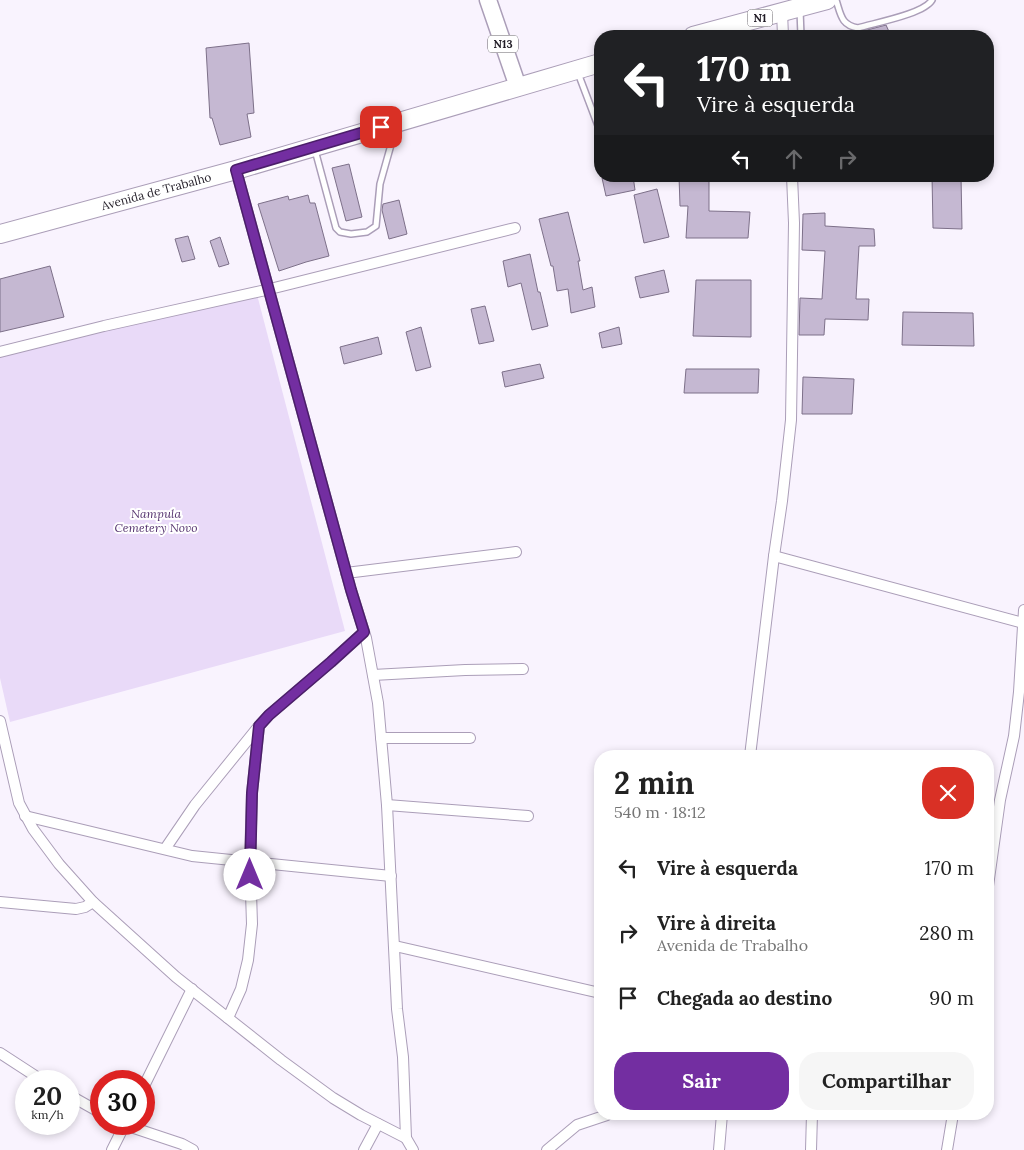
<!DOCTYPE html>
<html lang="pt">
<head>
<meta charset="utf-8">
<style>
  body { margin:0; font-family:Lora,serif; background:#f6f6f6; color:#222; height:100vh; display:flex; flex-direction:column; font-size:19px; white-space:nowrap }
  * { box-sizing:border-box; margin:0 }
  p { font-size:16px; color:#767676 }
  .icon { flex:none; width:28px; height:28px; fill:none; stroke:currentColor; stroke-width:2; stroke-linecap:round; stroke-linejoin:round }
  .map { position:relative; flex:1; overflow:hidden }
  .drawer { position:absolute; left:594px; top:750px; width:400px; height:370px; display:flex; flex-direction:column; background:#fff; border-radius:20px; box-shadow:0 2px 8px #0003 }
  .drawer>* { flex:none }
  .guide { position:absolute; left:594px; top:30px; width:400px; height:152px; border-radius:20px; box-shadow:0 2px 8px #0003; background:#202124; color:#fff; overflow:hidden }
  .speed { position:absolute; left:15px; top:1070px; display:flex; gap:10px; font-size:25px; font-weight:700; text-align:center }
  .speed>* { display:grid; place-content:center; width:65px; height:65px; border-radius:50%; background:#fff; box-shadow:0 2px 8px #0003; line-height:1 }
  .speed small { font-size:12px; font-weight:400 }
  .speed .limit { border:8px solid #d22; background:#fff; color:#111 }
  .pin { position:absolute; display:grid; place-items:center; width:42px; height:42px; color:#fff; margin:-21px; border-radius:10px; box-shadow:0 2px 8px #0006 }
  .me { position:absolute; width:55px; margin:-28px; rotate:0deg; stroke-linejoin:round; filter:drop-shadow(0 0 4px #0008) }
  .turn { display:flex; align-items:center; gap:18px; height:105px; padding:0 20px; font-size:22px }
  .turn .icon { width:65px; height:65px; stroke-width:2.5 }
  .turn b { display:block; font-size:35px; line-height:42px }
  .lanes { display:flex; align-items:center; height:48px; padding:0 20px; background:#0003; justify-content:center; gap:25px; direction:ltr }
  .lanes .off { opacity:.35 }
  .round { display:grid; place-items:center; flex:none; width:52px; height:52px; border-radius:20px; background:#f6f6f6 }
  .summary { display:flex; align-items:center; justify-content:space-between; height:85px; padding:0 20px }
  h1 { font-size:30px; font-weight:800; line-height:38px }
  .primary-button { display:flex; gap:10px; margin-top:auto; padding:10px 20px }
  .primary-button a { flex:1; height:58px; border-radius:20px; background:#732ea1; color:#fff; font-size:20px; font-weight:800; line-height:58px; text-align:center }
  .primary-button a+a { background:#f6f6f6; color:#222 }
  ul { padding:0; list-style:none }
  li { display:flex; align-items:center; gap:15px; height:65px; padding:0 20px }
  li div { flex:1 }
  li b { display:block; font-size:19px }
  li em { font-style:normal }
  .map>svg:first-child { display:block }
</style>
</head>
<body>
<div class="map">
<svg width="1024" height="1150" viewBox="0 0 1024 1150">
  <rect width="100%" height="100%" fill="#f9f3fe"/>
  <!-- green -->
  <path fill="#e9daf8" d="M255,287L345,631L10,722L0,678V357Z"/>
  <!-- building -->
  <g fill="#c5b8d2" stroke="#7d7089">
    <path d="M886,25L891,36H854L867,30Z"/>
    <path d="M249,43L254,113L247,114L251,137L220,145L212,118H210L206,48Z"/>
    <path d="M349,164L362,217L346,221L332,168Z"/>
    <path d="M612,176H633L635,190L606,196L602,178Z"/>
    <path d="M679,176H709V211L750,212L748,238H686L688,206H680Z"/>
    <path d="M932,176H961L962,229L933,228Z"/>
    <path d="M657,189L669,237L644,243L634,195Z"/>
    <path d="M308,195L310,203H315L329,256L306,262L279,271L258,204L288,196L289,200Z"/>
    <path d="M399,200L407,234L389,239L382,210L383,204Z"/>
    <path d="M568,212L580,261H578L583,290L592,287L595,307L571,313L568,289L557,291L553,266H551L539,219Z"/>
    <path d="M825,213V226L874,229L875,246H859L856,299H869L868,320L825,319L824,335H799L800,298L822,299L825,251L802,250L803,214Z"/>
    <path d="M188,236L195,259L182,262L175,239Z"/>
    <path d="M220,237L229,264L219,267L210,241Z"/>
    <path d="M530,254L538,292H540L548,326L532,330L521,283L508,287L503,261Z"/>
    <path d="M50,266L64,317L0,332V279Z"/>
    <path d="M664,270L669,292L640,298L635,277Z"/>
    <path d="M696,280H751V337L693,336Z"/>
    <path d="M485,306L494,341L479,344L471,309Z"/>
    <path d="M903,312L973,313L974,346L902,345Z"/>
    <path d="M421,327L431,367L416,371L406,332Z"/>
    <path d="M619,327L622,344L602,348L599,333Z"/>
    <path d="M378,337L382,354L344,364L340,347Z"/>
    <path d="M540,364L544,378L505,387L502,372Z"/>
    <path d="M686,369H759L758,393H684Z"/>
    <path d="M803,377L854,379L852,414H802Z"/>
  </g>
  <g fill="none" stroke-linecap="round" stroke-linejoin="round">
    <!-- service casing -->
    <g stroke="#ab9eb8" stroke-width="8">
      <g id="service">
        <path d="M836,0C841,15 841,25 858,28C874,23 924,14 932,0"/>
        <path d="M800,10L801,36"/>
        <path d="M578,73L600,131"/>
        <path d="M315,150L336,228L340,232L351,234L367,232L376,226L380,184L396,127"/>
      </g>
    </g>
    <!-- minor casing -->
    <g stroke="#ab9eb8" stroke-width="12">
      <g id="minor">
        <path d="M782,12L783,36"/>
        <path d="M236,170L351,590L366,638L378,703L387,805L397,1009L403,1057L406,1138L413,1150"/>
        <path d="M0,352L104,326L270,289L515,228"/>
        <path d="M774,556L1023,623"/>
        <path d="M346,573L516,552"/>
        <path d="M373,675L465,670L523,669"/>
        <path d="M0,721L19,803L33,829L59,864L93,902L176,977L281,1060L333,1098L361,1115L406,1138"/>
        <path d="M381,738H470"/>
        <path d="M750,756L774,556L782,501L791,420L794,223L792,176"/>
        <path d="M387,805L528,816"/>
        <path d="M25,816L192,856L391,876"/>
        <path d="M165,849L195,805L259,726"/>
        <path d="M988,886L1000,800L1014,736L1019,692L1024,610"/>
        <path d="M0,902L76,909L85,907L93,902"/>
        <path d="M395,946L600,993"/>
        <path d="M228,1018L241,989L248,960L252,924L250,861L252,793L259,726L269,715L331,662L364,632"/>
        <path d="M0,1053L43,1081"/>
        <path d="M144,1086L192,989"/>
        <path d="M69,1095L101,1113"/>
        <path d="M122,1124L182,1144L193,1150"/>
        <path d="M112,1150L125,1124"/>
        <path d="M364,1150L378,1124"/>
        <path d="M547,1150L577,1125L607,1115"/>
        <path d="M719,1150L722,1114"/>
        <path d="M811,1150L812,1114"/>
        <path d="M947,1150L953,1114"/>
      </g>
    </g>
    <!-- primary casing -->
    <g stroke="#ab9eb8" stroke-width="19">
      <path id="primary" d="M488,0L518,87"/>
    </g>
    <!-- trunk casing -->
    <g stroke="#ab9eb8" stroke-width="20">
      <g id="trunk">
        <path d="M693,36L827,0"/>
        <path id="s1" d="M0,234L236,170L600,63"/>
      </g>
    </g>
    <!-- service -->
    <use href="#service" stroke="#fff" stroke-width="5"/>
    <!-- minor -->
    <use href="#minor" stroke="#fff" stroke-width="10"/>
    <!-- primary -->
    <use href="#primary" stroke="#fff" stroke-width="16"/>
    <!-- trunk -->
    <use href="#trunk" stroke="#fff" stroke-width="18"/>
  </g>
  <g fill="none" stroke-linecap="round" stroke-linejoin="round">
    <!-- route casing -->
    <g stroke="#4b1e69" stroke-width="12">
      <path id="route" d="M250,875L252,793L259,726L269,715L331,662L364,632L351,590L236,170L381,127"/>
    </g>
    <!-- route -->
    <use href="#route" stroke="#732ea1" stroke-width="9"/>
  </g>
  <g text-anchor="middle" stroke-width="4" stroke-linejoin="round" paint-order="stroke">
    <!-- shield labels -->
    <g fill="#fff" stroke="#646067" stroke-width="1">
      <rect x="747.5" y="9.5" width="25" height="17" rx="4"/>
      <rect x="488" y="35.5" width="30" height="17" rx="4"/>
    </g>
    <g font-size="11" font-weight="bold" fill="#211c26">
      <text x="760" y="22">N1</text>
      <text x="503" y="48">N13</text>
    </g>
    <!-- street labels -->
    <g font-size="12" fill="#211c26" stroke="#fff">
      <text dy="4" stroke="none"><textPath href="#s1" startOffset="162">Avenida de Trabalho</textPath></text>
    </g>
    <!-- park labels -->
    <g font-size="12" font-style="italic" fill="#55336f" stroke="#fff">
      <text x="156" y="518">Nampula<tspan x="156" dy="14">Cemetery Novo</tspan></text>
    </g>
  </g>
</svg>
<div class="speed"><div>20<small>km/h</small></div><div class="limit">30</div></div>
<div class="pin" style="left:381px;top:127px;background:#d93025"><svg class="icon" aria-label="arrive" viewBox="0 0 24 24"><path d="M6 21V4h12l-3 4 3 4H6"/></svg></div>
<svg class="me" style="left:250px;top:875px" viewBox="-20 -20 40 40"><circle r="19" fill="#fff"/><path d="M0-13L10 11 0 6-10 11z" fill="#732ea1"/></svg>
<div class="guide">
<div class="turn"><svg class="icon" aria-label="left" viewBox="0 0 24 24"><path d="M17 20v-9H6M10 6l-5 5 5 5"/></svg><div><b>170 m</b>Vire à esquerda</div></div>
<div class="lanes"><svg class="icon" aria-label="left" viewBox="0 0 24 24"><path d="M17 20v-9H6M10 6l-5 5 5 5"/></svg><svg class="icon off" aria-label="ahead" viewBox="0 0 24 24"><path d="M12 20V5M6 11l6-6 6 6"/></svg><svg class="icon off" aria-label="right" viewBox="0 0 24 24"><path d="M7 20v-9h11M14 6l5 5-5 5"/></svg></div>
</div>
<section class="drawer">
<div class="summary"><div><h1>2 min</h1><p>540 m · 18:12</p></div><a class="round" style="background:#d93025;color:#fff"><svg class="icon" aria-label="close" viewBox="0 0 24 24"><path d="M6 6l12 12M18 6L6 18"/></svg></a></div>
<ul>
<li><svg class="icon" aria-label="left" viewBox="0 0 24 24"><path d="M17 20v-9H6M10 6l-5 5 5 5"/></svg><div><b>Vire à esquerda</b></div><em>170 m</em></li>
<li><svg class="icon" aria-label="right" viewBox="0 0 24 24"><path d="M7 20v-9h11M14 6l5 5-5 5"/></svg><div><b>Vire à direita</b><p>Avenida de Trabalho</p></div><em>280 m</em></li>
<li><svg class="icon" aria-label="arrive" viewBox="0 0 24 24"><path d="M6 21V4h12l-3 4 3 4H6"/></svg><div><b>Chegada ao destino</b></div><em>90 m</em></li>
</ul>
<div class="primary-button"><a>Sair</a><a>Compartilhar</a></div>
</section>
</div>
</body>
</html>
